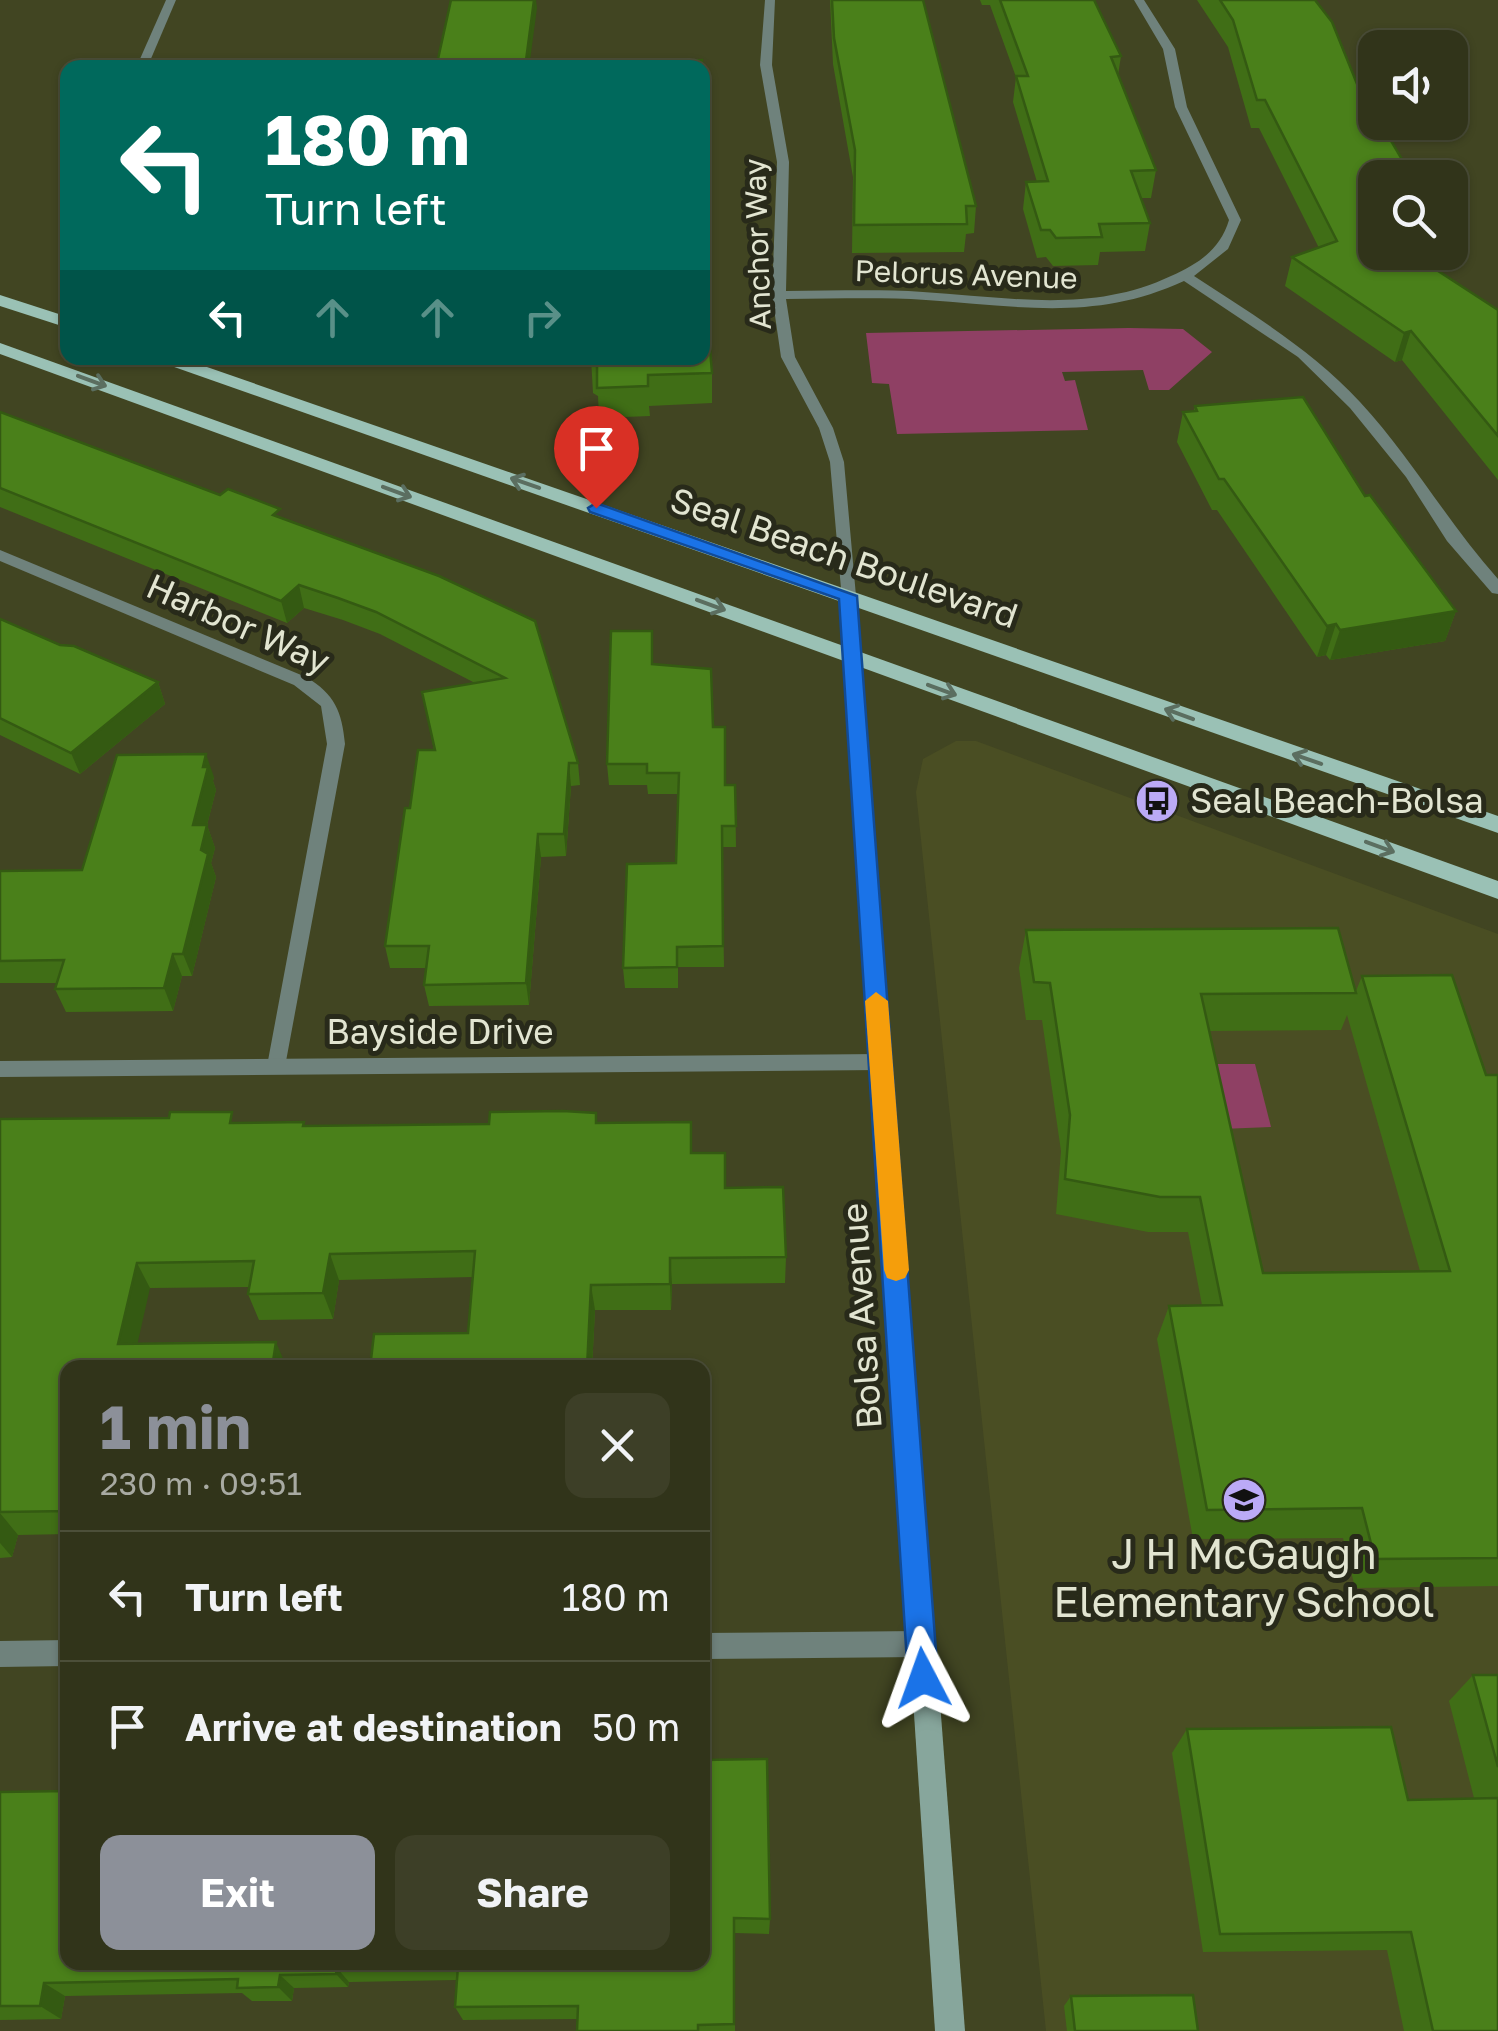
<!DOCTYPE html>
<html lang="en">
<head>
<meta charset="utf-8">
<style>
  body { margin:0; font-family:"Golos Text",sans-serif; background:#3d3f27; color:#f1f3f6; height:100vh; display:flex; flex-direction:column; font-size:38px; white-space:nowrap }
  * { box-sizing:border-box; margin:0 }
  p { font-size:32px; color:#a8aaa2 }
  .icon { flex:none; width:55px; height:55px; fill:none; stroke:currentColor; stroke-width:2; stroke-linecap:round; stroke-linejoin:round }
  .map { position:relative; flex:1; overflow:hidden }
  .details { position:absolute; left:60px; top:1360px; width:650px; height:610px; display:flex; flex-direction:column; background:#31341a; border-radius:20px; box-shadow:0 2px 8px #0004,0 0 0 2px #4c4f39 }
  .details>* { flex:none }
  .hud { position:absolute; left:60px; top:60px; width:650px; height:305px; border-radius:20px; box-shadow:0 2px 8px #0004,0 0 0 2px #4c4f39; background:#00695c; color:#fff; overflow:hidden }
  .buttons { position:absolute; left:1358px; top:30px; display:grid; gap:20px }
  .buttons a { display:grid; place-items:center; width:110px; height:110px; border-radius:20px; background:#31341a; box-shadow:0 2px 8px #0004,0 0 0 2px #4c4f39; font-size:50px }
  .pin { position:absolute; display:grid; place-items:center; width:85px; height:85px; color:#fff; margin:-102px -42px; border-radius:50% 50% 50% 0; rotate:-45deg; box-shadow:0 0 10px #0007 }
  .pin .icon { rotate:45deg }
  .me { position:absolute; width:110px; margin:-55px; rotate:356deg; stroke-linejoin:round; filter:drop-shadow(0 0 8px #0008) }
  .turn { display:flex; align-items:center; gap:35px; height:210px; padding:0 40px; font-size:45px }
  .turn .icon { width:130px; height:130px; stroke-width:2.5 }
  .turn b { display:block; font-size:70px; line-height:85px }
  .lanes { display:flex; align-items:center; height:95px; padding:0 40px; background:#0003; justify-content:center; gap:50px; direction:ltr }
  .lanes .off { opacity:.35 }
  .round { display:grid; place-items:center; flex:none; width:105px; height:105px; border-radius:20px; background:#3d3f27 }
  .headline { display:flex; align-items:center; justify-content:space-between; height:170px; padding:0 40px }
  h1 { font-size:60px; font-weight:700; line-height:75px; color:#8c9099 }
  .primary-button { display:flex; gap:20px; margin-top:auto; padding:20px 40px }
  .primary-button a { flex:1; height:115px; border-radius:20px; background:#8c9099; color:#fff; font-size:40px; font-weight:700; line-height:115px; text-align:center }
  .primary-button a+a { background:#3d3f27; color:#f1f3f6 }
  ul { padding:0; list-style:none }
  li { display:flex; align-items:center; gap:30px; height:130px; padding:0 40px; border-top:2px solid #4c4f39 }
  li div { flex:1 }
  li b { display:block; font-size:38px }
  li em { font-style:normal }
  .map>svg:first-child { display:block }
</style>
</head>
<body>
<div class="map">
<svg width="1498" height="2031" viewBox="0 0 1498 2031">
  <rect width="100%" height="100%" fill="#414522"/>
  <!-- built -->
  <path fill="#4a4e23" d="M956,741H976L1498,934V2031H1046L916,792L923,759Z"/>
  <!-- green -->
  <g fill="#8f4064">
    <path d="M1129,328L1183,329L1212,352L1169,390H1149L1143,370L1062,372L1065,381L1075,380L1088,430L897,434L889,384L872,383L866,333Z"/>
    <path d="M1206,1064H1255L1271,1127L1221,1129Z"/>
  </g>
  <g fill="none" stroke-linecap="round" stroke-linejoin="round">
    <!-- minor -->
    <g fill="#6f827c" fill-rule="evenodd">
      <path d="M166,0H176L147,68H136Z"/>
      <path d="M765,0H775L772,65L789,162L786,291C832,291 878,289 923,292C1009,297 1091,314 1171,276C1198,264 1220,250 1229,220L1175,107L1163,49L1134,0H1144L1175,49L1187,107L1241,220L1228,249L1194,276C1252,314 1312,350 1360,402C1411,457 1448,523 1498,579V594L1492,593L1447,541L1406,477L1350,408L1298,357L1184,281C1095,322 1019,306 926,300C879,297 833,299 786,299L795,357L833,428L844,462L856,596L854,600H842L830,462L819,428L781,357L772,295L777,162L760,65Z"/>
      <path d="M0,550L306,677C335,694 342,712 345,744L284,1072H270L267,1066L327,744L321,706L294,685L0,561Z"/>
      <path d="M920,1631L929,1635L933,1644L929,1653L920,1657L702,1659V1633Z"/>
      <path d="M68,1640V1666L0,1667V1641Z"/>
    </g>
    <!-- tertiary -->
    <path fill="#6f827c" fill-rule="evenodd" d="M881,1054L888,1056L891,1062L888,1068L881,1070L0,1077V1061Z"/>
    <!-- secondary -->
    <path fill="#87a69c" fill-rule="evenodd" d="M848,591L856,596L965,2031H935L840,596Z"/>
    <!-- primary -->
    <g fill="#9ac1b5" fill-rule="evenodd">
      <path d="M0,295L68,317V328L0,306Z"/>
      <path d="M0,343L1498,881V899L0,354Z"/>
      <path d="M158,358H181L1498,816V833L160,362Z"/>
    </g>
  </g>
  <!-- wall -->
  <g fill="#406e16" fill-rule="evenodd">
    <path d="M830,0H923L976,206L974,233L966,234L964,252L852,253L853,177L833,64Z"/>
    <path d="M980,0H1094L1121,56L1118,75L1156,170L1151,198H1141L1150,223L1145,251L1100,252L1098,265L1053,266L1046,257L1037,258L1023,209L1026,182H1037L1013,102L1016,77L990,5H982Z"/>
    <path d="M1197,0H1315L1375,178V252L1498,310V480L1402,360L1395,362L1285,286L1292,257L1319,248L1259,128H1251L1228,47Z"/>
    <path d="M591,358L712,373V403L649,406L650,416L599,418L598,396L593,393Z"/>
    <path d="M1195,406L1456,611L1445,641L1330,660L1326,655L1317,657L1217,510H1212L1177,442L1183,412L1194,411Z"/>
    <path d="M0,412L439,576L578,763L580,785L571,786L566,856L541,857L529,1005L429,1006L424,985L426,968H390L385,946L410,808L434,750L422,692L475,683L380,634L343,620L304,608L287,623L0,507Z"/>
    <path d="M0,619L60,645L158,682L165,704L80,774L0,735Z"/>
    <path d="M653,664L713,727L725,785H735L736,847H722L724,967H678V988H625L623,968L676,863L678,794H648L647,785H609L607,764Z"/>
    <path d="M214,777L213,781L216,790L207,825L215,848L211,863L216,877L192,976H182L173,1011L66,1012L55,989L57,983H0V871L82,870Z"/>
    <path d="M1026,930L1356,991L1362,976L1486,1075H1498V1586L1355,1588L1343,1538L1193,1539L1157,1339L1169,1306L1202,1305L1188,1232H1148L1056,1214L1061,1151L1042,1020H1026L1019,968ZM1347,1015L1420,1271L1263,1273L1209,1031L1341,1030Z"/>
    <path d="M0,1119L236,1123L305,1126L597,1123L692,1153L725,1188L786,1257L785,1283L672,1284L671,1310H595L592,1368H370L468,1333L473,1277L339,1280L333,1319L259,1320L248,1294L250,1287L150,1288L68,1368V1534L18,1535L12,1557L0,1558Z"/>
    <path d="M1473,1675H1498V2031H1404L1387,1950L1203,1952L1172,1753L1187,1729L1408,1800L1474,1798L1449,1701Z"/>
    <path d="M702,1760L770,1919L769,1934L735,1933V2031H577V2019L463,2020L455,2007L457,1980L349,1982L348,1987L294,1988L292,2001H252L242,1993L65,1996L61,2019L0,2020V1792L68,1962Z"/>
    <path d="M1071,1996L1198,2031H1067L1064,2006Z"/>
  </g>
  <!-- shaded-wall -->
  <g fill="#345a12">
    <path d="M534,0H536L537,8L529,68H525Z"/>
    <path d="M709,176L710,205L702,273V238Z"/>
    <path d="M1411,331L1402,360L1395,362L1404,333Z"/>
    <path d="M299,585L304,608L287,623L281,601Z"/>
    <path d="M1456,611L1445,641L1330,660L1340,630Z"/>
    <path d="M1336,624L1326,655L1317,657L1327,626Z"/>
    <path d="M158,682L165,704L80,774L71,753Z"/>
    <path d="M206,754L214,777L213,781L216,790L201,848L193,825Z"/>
    <path d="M569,763L571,786L566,856L564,834Z"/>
    <path d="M207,825L215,848L211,863L216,877L192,976L183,954L201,850Z"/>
    <path d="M538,834L541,857L529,1005L526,983Z"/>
    <path d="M173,954L182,976L173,1011L164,988Z"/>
    <path d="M330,1254L339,1280L333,1319L323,1293Z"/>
    <path d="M670,1258L672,1284L671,1310L670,1284Z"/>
    <path d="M137,1263L150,1288L132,1368L118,1344Z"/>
    <path d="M591,1285L595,1310L592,1368H587Z"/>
    <path d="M276,1342L287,1368H272Z"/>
    <path d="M0,1513L18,1535L12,1557L0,1543Z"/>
    <path d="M337,1968L349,1982L348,1987L336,1974Z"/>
    <path d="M280,1975L294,1988L292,2001L278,1987Z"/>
    <path d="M44,1983L65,1996L61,2019L40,2006Z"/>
  </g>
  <!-- building -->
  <g fill="#4a801a" stroke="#345a12" stroke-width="2.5">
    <path d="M451,0H534L525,68H436Z"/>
    <path d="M832,0H923L976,206H966L967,224L854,225L855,150L834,38Z"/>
    <path d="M1000,0H1094L1121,56L1111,57L1156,170L1131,171L1150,223L1099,224L1102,237L1056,238L1050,230H1041L1026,182L1048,181L1016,76H1028Z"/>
    <path d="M1220,0H1315L1332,22L1370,116H1375V122H1380L1413,178H1375V216L1361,217L1375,225V252H1409L1498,310V436L1411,331L1404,333L1292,257L1337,241L1265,100H1257L1233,20Z"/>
    <path d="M702,60V68H604V64Z"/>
    <path d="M702,72L709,176L702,238Z"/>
    <path d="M702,325H708L712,373L648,375V386L597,388V366L591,363V358H702Z"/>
    <path d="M1303,397L1365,496L1370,495L1456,611L1340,630L1336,624L1327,626L1224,479H1219L1183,412L1197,411L1195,406Z"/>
    <path d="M0,412L220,495L228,489L280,509L273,515L439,576L535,621L578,763H569L564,834H538L526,983L424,985L429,946H385L405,808H410L418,750H435L422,692L505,678L376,612L338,598L299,585L281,601L0,488Z"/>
    <path d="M0,619L60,645L74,646L158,682L71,753L0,718Z"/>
    <path d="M611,631H652V664L711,669L713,727H725V785H735L736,826H722L723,946L677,947V967L623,968L627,864L676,863L679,773H647V764H607Z"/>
    <path d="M206,754L203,767H208L193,825H207L201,850L208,854L183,954H173L164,988L55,989L64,960L0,961V871L82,870L117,755Z"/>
    <path d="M1338,928L1356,993L1201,994L1263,1273L1450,1271L1362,976L1452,975L1486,1075H1498V1558L1375,1559L1362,1508L1207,1510L1169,1306L1222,1305L1200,1197H1160L1065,1179L1070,1115L1050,983L1034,982L1026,930Z"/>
    <path d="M563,1111L596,1113V1123L691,1122V1153H725V1188L783,1187L786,1257L670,1258V1284L591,1285L587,1368H370L374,1334L468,1333L475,1251L330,1254L323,1293L248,1294L254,1261L137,1263L118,1344L276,1342L272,1368H68V1511L0,1512V1119L169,1118L170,1112H232L230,1123L304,1122L303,1126L489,1124L490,1112Z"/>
    <path d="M1473,1675H1498V1767Z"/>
    <path d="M1391,1727L1408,1800L1498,1798V2031H1433L1411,1932L1220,1934L1187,1729Z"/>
    <path d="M767,1759L770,1919L734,1918V2024L698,2025V2031H577L578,2006L455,2007L458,1966L337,1968L336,1974L280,1975L278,1987L237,1988L238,1979L44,1983L40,2006H0V1792L68,1791V1962H702V1760Z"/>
    <path d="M1193,1995L1198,2031H1075L1071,1996Z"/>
  </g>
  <!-- one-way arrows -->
  <defs><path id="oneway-shaft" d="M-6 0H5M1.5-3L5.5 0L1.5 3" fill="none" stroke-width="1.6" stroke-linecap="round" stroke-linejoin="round" transform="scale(2.5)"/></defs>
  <g stroke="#5b6e60">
    <use href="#oneway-shaft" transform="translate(92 381) rotate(20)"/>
    <use href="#oneway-shaft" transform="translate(525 483) rotate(-161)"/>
    <use href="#oneway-shaft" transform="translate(397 492) rotate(20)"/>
    <use href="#oneway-shaft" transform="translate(711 605) rotate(20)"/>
    <use href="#oneway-shaft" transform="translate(942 690) rotate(20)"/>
    <use href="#oneway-shaft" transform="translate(1179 714) rotate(-160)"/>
    <use href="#oneway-shaft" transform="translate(1307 759) rotate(-161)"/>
    <use href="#oneway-shaft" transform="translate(1380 847) rotate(20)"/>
  </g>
  <!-- route -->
  <path fill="#1a73e8" stroke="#114b97" stroke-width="2.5" d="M596,503L857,596L938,1678L933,1689L923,1693L913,1689L908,1678L839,599L590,512L588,508Z"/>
  <!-- slow -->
  <path fill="#f59e0b" d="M876,992L888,1001L909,1270L905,1278L896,1281L887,1278L884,1270L865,1001Z"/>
  <!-- icons -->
  <defs>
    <g id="bus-disc" transform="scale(2.25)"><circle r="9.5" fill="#bbaaf6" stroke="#282a1a"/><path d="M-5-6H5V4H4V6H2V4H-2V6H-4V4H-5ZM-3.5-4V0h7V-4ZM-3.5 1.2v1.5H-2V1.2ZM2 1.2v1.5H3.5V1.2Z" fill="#111"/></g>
    <g id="school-disc" transform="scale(2.25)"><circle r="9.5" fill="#bbaaf6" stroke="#282a1a"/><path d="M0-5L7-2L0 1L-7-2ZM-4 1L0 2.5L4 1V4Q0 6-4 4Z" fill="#111"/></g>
  </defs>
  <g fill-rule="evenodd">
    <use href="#bus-disc" x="1157" y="801"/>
    <use href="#school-disc" x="1244" y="1500"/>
  </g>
  <g text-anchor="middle" stroke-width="10" stroke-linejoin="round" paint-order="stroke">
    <!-- far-street labels -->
    <g font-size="30" fill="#e2e5d1" stroke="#282a1a">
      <text transform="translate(758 244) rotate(-92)" y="10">Anchor Way</text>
      <text transform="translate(966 275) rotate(2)" y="10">Pelorus Avenue</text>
    </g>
    <!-- street labels -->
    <g font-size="35" fill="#e2e5d1" stroke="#282a1a">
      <text transform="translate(844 558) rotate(19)" y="12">Seal Beach Boulevard</text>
      <text transform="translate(238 624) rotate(24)" y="12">Harbor Way</text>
      <text x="440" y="1044">Bayside Drive</text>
      <text transform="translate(862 1316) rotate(-94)" y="12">Bolsa Avenue</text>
    </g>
    <!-- poi labels -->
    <g font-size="35" fill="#e2e5d1" stroke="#282a1a" text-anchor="start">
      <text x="1190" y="813">Seal Beach-Bolsa</text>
    </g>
    <!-- near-poi labels -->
    <g font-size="42" fill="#e2e5d1" stroke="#282a1a">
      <text x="1244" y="1569">J H McGaugh<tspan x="1244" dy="48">Elementary School</tspan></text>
    </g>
  </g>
</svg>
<div class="buttons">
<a><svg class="icon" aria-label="sound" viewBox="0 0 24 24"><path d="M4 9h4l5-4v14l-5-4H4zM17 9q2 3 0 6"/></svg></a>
<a><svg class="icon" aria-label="search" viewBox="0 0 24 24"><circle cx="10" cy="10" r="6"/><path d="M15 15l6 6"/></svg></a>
</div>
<div class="pin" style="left:596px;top:508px;background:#d93025"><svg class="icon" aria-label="arrive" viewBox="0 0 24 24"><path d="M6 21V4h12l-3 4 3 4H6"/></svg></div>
<svg class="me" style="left:923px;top:1678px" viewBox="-20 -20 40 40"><path d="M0-17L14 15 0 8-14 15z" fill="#1a73e8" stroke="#fff" stroke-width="4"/></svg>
<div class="hud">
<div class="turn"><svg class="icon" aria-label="left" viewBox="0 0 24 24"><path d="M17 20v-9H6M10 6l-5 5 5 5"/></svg><div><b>180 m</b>Turn left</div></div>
<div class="lanes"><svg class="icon" aria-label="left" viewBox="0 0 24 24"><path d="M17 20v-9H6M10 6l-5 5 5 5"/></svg><svg class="icon off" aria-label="ahead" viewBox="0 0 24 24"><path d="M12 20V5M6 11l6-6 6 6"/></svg><svg class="icon off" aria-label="ahead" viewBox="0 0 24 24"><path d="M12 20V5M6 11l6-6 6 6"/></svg><svg class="icon off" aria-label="right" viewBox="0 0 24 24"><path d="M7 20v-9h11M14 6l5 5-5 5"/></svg></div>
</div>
<section class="details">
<div class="headline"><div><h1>1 min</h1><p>230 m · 09:51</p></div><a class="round"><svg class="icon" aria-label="close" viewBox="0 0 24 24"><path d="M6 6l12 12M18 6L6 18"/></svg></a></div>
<ul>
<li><svg class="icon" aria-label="left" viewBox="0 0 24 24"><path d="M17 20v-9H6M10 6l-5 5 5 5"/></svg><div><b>Turn left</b></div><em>180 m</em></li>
<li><svg class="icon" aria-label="arrive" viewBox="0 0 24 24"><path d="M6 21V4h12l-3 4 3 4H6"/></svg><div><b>Arrive at destination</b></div><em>50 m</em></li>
</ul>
<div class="primary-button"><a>Exit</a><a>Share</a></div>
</section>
</div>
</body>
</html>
